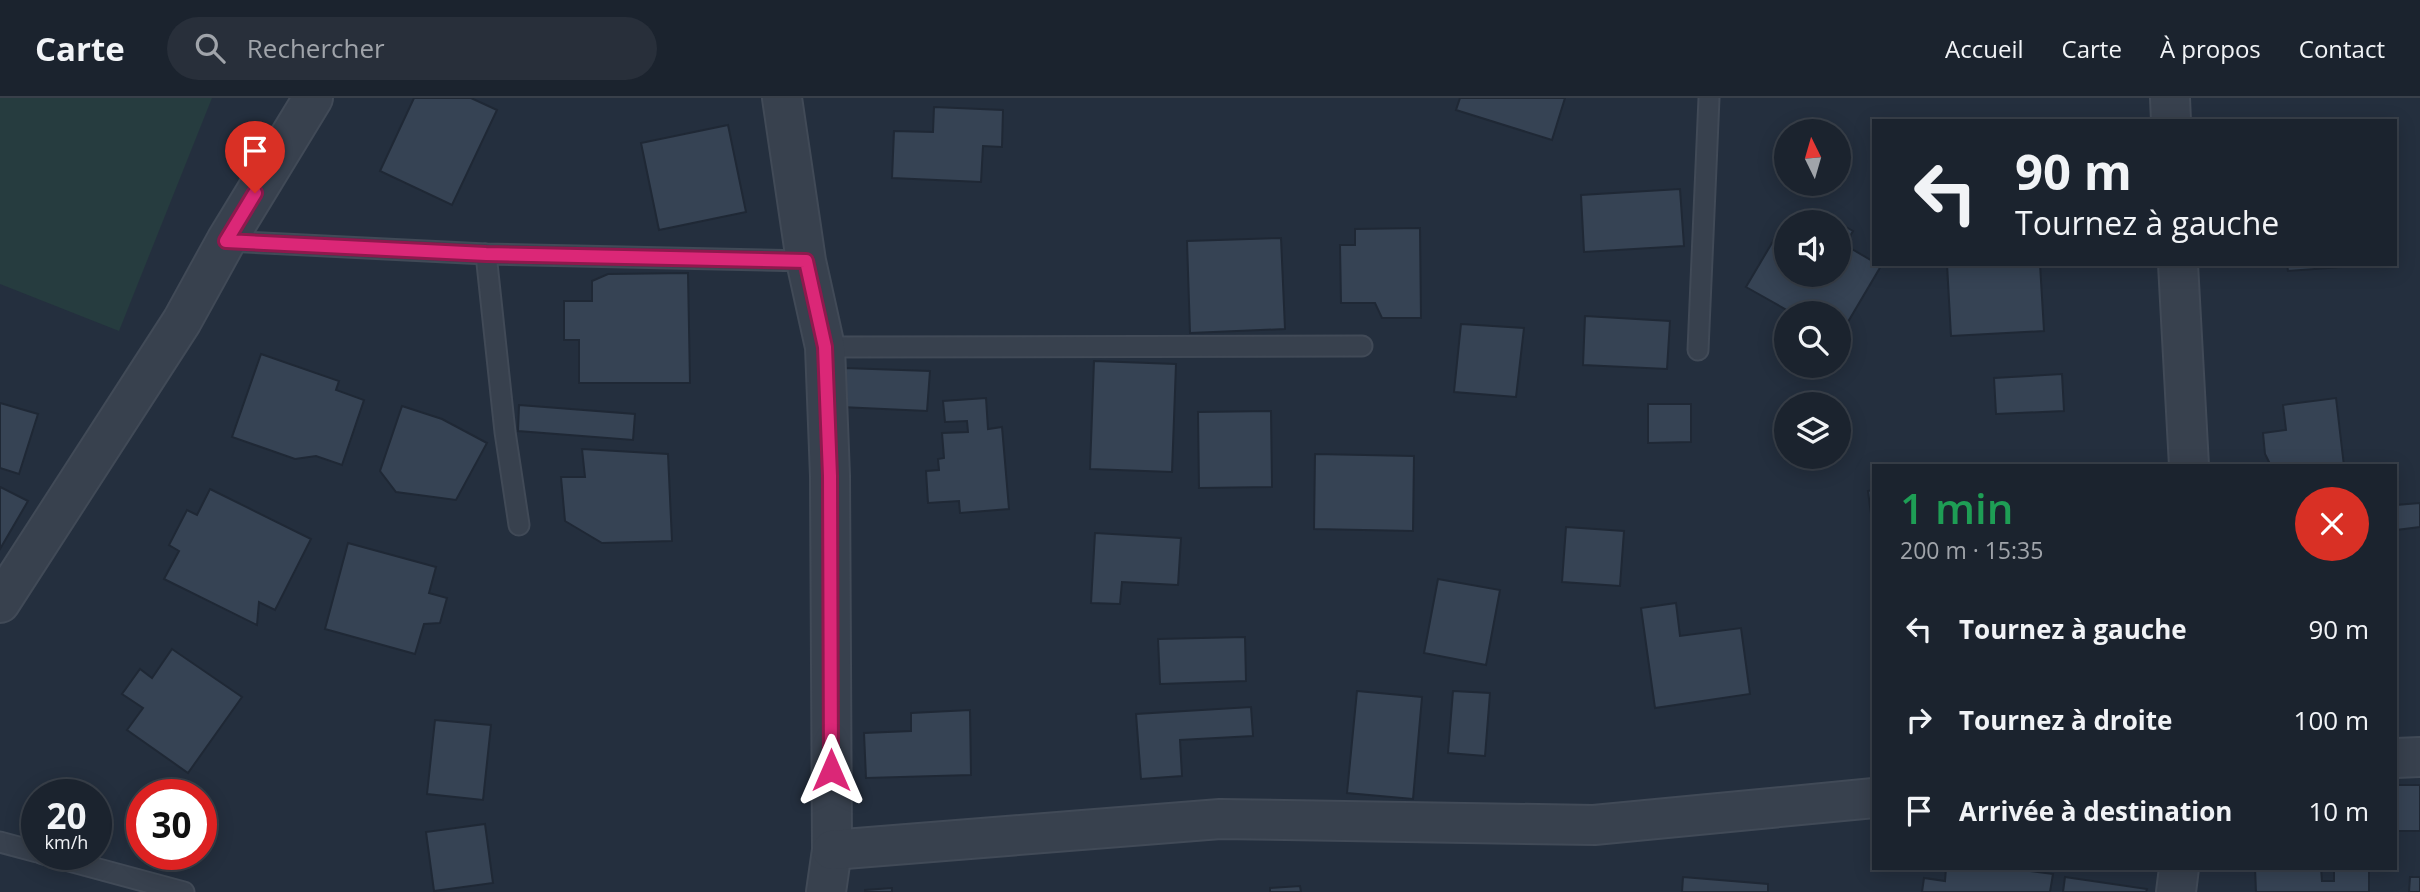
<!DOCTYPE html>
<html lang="fr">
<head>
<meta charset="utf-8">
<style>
  body { margin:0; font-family:"Open Sans",sans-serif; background:#282f3a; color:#f1f3f6; height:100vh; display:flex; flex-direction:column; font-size:26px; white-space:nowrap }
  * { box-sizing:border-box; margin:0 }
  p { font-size:23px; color:#a0a4aa }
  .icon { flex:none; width:38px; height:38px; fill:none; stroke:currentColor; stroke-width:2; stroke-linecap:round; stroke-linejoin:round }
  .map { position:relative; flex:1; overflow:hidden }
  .drawer { position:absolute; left:1872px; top:366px; width:525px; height:406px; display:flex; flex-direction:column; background:#1b232e; border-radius:0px; box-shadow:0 4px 18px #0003,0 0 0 2px #39404a }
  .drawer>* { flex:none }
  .guide { position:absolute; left:1872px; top:21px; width:525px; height:147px; border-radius:0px; box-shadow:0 4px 18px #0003,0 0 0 2px #39404a; background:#1b232e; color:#f1f3f6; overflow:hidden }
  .needle { width:46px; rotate:355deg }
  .fabs { position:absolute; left:1774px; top:21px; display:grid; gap:14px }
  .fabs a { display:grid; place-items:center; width:77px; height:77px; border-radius:50%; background:#1b232e; box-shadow:0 4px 18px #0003,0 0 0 2px #39404a; font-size:35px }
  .speed { position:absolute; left:21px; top:681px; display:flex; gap:14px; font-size:35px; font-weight:700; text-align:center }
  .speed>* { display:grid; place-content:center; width:91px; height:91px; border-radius:50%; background:#1b232e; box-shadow:0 4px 18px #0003,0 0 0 2px #39404a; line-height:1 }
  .speed small { font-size:18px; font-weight:400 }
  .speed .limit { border:10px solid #d22; background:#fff; color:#111 }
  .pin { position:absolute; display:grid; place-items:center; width:60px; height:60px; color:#fff; margin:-72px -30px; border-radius:50% 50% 50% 0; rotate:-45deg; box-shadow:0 0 7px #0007 }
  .pin .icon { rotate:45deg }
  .me { position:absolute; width:77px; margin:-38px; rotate:0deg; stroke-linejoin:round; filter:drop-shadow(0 0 5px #0008) }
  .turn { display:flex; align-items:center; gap:24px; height:147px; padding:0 28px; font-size:32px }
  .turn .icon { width:91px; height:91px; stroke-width:2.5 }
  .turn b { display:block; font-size:49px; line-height:60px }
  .round { display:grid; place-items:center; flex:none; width:74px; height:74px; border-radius:37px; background:#282f3a }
  .headline { display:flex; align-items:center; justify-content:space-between; height:119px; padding:0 28px }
  h1 { font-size:42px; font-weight:600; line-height:52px; color:#1e9e55 }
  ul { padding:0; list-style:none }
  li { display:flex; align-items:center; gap:21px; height:91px; padding:0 28px }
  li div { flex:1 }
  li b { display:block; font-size:26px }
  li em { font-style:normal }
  header { display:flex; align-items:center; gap:42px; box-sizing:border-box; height:98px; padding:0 35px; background:#1b232e; border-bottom:2px solid #39404a }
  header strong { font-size:33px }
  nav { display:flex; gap:38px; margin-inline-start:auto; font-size:24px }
  .search { width:490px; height:63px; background:#282f3a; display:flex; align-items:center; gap:18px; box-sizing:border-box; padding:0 24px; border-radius:38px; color:#a0a4aa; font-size:26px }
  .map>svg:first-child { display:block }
</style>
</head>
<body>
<header>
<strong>Carte</strong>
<div class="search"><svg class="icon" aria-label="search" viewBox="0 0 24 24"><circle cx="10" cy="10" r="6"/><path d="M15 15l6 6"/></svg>Rechercher</div>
<nav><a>Accueil</a><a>Carte</a><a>À propos</a><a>Contact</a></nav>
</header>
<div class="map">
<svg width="2420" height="794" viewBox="0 0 2420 794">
  <rect width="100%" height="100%" fill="#242f3e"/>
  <!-- green -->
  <path fill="#263c3f" d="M0,0H212L119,233L0,186Z"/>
  <!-- building -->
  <g fill="#364354" stroke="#1f2835" stroke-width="2">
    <path d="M414,0H471L497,12L452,107L380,73Z"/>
    <path d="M1460,0H1565L1552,42L1456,12Z"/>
    <path d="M934,9L1003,12L1002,49L983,48L981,84L892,80L894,33L933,34Z"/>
    <path d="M728,27L746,114L659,132L641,45Z"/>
    <path d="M1680,91L1684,148L1584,154L1581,97Z"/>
    <path d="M1839,125L1853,133L1845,147L1874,164V166L1881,168L1839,239V215H1792L1746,189L1782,128L1787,131V177H1839Z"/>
    <path d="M1420,130L1421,220H1382L1375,205H1341L1340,147H1355V131Z"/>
    <path d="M1281,140L1285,231L1190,235L1187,143Z"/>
    <path d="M1947,166H2040L2044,233L1951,238Z"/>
    <path d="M2287,166H2343L2341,169L2288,173Z"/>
    <path d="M688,175L690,285H579V242H564V203H592V183L608,176Z"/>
    <path d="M1585,218L1670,223L1667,271L1583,267Z"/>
    <path d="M1461,226L1524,230L1516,299L1454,294Z"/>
    <path d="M261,256L339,283L336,292L364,302L342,367L316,358L295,361L232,339Z"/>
    <path d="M1094,263L1176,266L1172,374L1090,371Z"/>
    <path d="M844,270L930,273L927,313L841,309Z"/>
    <path d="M2062,276L2064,313L1996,316L1994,280Z"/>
    <path d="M986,300L988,331L1002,329L1009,411L960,415L959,403L928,405L926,373L939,372L938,361L944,360L942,335L968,334L967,323L945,324L943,303Z"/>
    <path d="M2336,300L2344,368H2271L2265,356L2263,335L2286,332L2283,307Z"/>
    <path d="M0,305L38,316L19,376L0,370Z"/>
    <path d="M1648,306H1691V344L1648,345Z"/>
    <path d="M519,307L635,316L633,342L518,333Z"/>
    <path d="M402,308L442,321L487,345L456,402L396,394L380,373Z"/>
    <path d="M1271,313L1272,389L1199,390L1198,314Z"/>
    <path d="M582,351L668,356L672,443L602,445L565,423L561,379H585Z"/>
    <path d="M1315,356L1414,358L1413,433L1314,431Z"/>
    <path d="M0,389L28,403L0,451Z"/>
    <path d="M210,391L311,441L275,512L259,504L257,527L164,481L179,453L169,447L187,412L197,417Z"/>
    <path d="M1874,392V439L1868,393Z"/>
    <path d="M2420,405V429L2396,432V407Z"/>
    <path d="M1566,429L1624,433L1620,488L1562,484Z"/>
    <path d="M1095,435L1181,440L1178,487L1122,484L1120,506L1091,505Z"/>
    <path d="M348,445L436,469L429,495L447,500L440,525L424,526L415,556L325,531Z"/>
    <path d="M1438,481L1500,492L1486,567L1424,555Z"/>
    <path d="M1676,505L1680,538L1741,530L1750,596L1655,610L1641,510Z"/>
    <path d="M1245,539L1246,583L1160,586L1158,541Z"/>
    <path d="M172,551L242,599L188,675L127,632L143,610L122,596L140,571L152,580Z"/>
    <path d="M1357,593L1422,599L1413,701L1347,695Z"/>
    <path d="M1453,593L1490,595L1485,658L1448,655Z"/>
    <path d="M1251,609L1253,638L1180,642L1182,678L1141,681L1136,616Z"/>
    <path d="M970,612L971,677L866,680L864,635L911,633V615Z"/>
    <path d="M435,622L491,627L483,702L427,696Z"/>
    <rect x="2396" y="687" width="24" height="46"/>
    <path d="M485,726L493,785L434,793L426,734Z"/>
    <path d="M1946,770H2007L2053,776L2050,794H1922L1924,780L1945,783Z"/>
    <path d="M2255,770H2321L2322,783H2334V770H2369V794H2256Z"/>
    <path d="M1683,779L1768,786V794H1682Z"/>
    <path d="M2065,779L2147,791L2146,794H2063Z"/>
    <path d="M2410,779H2420V794H2409Z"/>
    <path d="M1300,788L1301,794H1270V790Z"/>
    <path d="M892,790V794H865V792Z"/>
  </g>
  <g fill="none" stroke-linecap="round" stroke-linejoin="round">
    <!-- lane casing -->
    <g stroke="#414a57" stroke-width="23">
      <g id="lane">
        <path d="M226,143L486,156L806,163"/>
        <path d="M486,156L505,334L519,427"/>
        <path d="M825,249L1362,248"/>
        <path d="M1698,252L1709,0"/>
        <path d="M0,744L37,754"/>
        <path d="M43,756L184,794"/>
      </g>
    </g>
    <!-- street casing -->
    <g stroke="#414a57" stroke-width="42">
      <g id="street">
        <path d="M782,0L806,163L825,249L830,378L832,752L826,794"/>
        <path d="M2170,0L2171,23"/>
        <path d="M2178,166L2189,368"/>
        <path d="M0,505L182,223L226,143L313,0"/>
        <path d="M2396,660L2420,659"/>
        <path d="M832,752L1220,721L1594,727L1874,700"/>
        <path d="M2176,794L2179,770"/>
      </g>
    </g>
    <!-- lane -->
    <use href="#lane" stroke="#38414e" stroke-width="19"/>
    <!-- street -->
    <use href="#street" stroke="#38414e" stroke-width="38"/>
  </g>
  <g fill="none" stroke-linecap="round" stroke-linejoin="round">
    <!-- route casing -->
    <g stroke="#8e194d" stroke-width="18">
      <path id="route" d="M255,95L226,143L486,156L806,163L825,249L830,378L831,672"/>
    </g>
    <!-- route -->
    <use href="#route" stroke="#db2777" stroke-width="12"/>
  </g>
</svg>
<div class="fabs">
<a><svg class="needle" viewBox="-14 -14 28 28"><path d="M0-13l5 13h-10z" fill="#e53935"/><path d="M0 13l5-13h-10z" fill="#a0a4aa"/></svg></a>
<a><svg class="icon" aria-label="sound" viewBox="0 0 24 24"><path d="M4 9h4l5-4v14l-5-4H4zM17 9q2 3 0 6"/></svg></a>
<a><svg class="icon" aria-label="search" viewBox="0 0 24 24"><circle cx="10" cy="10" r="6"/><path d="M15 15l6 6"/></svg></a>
<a><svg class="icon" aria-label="layers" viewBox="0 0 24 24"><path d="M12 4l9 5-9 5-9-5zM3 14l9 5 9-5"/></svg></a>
</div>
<div class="speed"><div>20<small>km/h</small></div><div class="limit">30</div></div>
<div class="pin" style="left:255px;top:95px;background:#d93025"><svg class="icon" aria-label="arrive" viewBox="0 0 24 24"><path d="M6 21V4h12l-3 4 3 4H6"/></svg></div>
<svg class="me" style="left:831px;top:672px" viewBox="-20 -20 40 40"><path d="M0-17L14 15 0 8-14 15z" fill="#db2777" stroke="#fff" stroke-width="4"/></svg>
<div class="guide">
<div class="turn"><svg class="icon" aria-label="left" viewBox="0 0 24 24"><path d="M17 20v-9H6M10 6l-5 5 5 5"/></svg><div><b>90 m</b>Tournez à gauche</div></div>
</div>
<section class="drawer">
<div class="headline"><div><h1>1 min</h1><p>200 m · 15:35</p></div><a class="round" style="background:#d93025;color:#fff"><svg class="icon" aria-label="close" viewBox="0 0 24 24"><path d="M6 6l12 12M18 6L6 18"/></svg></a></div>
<ul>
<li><svg class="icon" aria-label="left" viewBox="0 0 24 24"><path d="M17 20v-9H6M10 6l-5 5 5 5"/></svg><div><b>Tournez à gauche</b></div><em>90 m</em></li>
<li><svg class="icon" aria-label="right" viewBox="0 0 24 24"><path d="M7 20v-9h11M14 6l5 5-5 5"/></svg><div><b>Tournez à droite</b></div><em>100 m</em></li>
<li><svg class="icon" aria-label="arrive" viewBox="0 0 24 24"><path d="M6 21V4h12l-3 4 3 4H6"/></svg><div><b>Arrivée à destination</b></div><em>10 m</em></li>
</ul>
</section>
</div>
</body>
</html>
